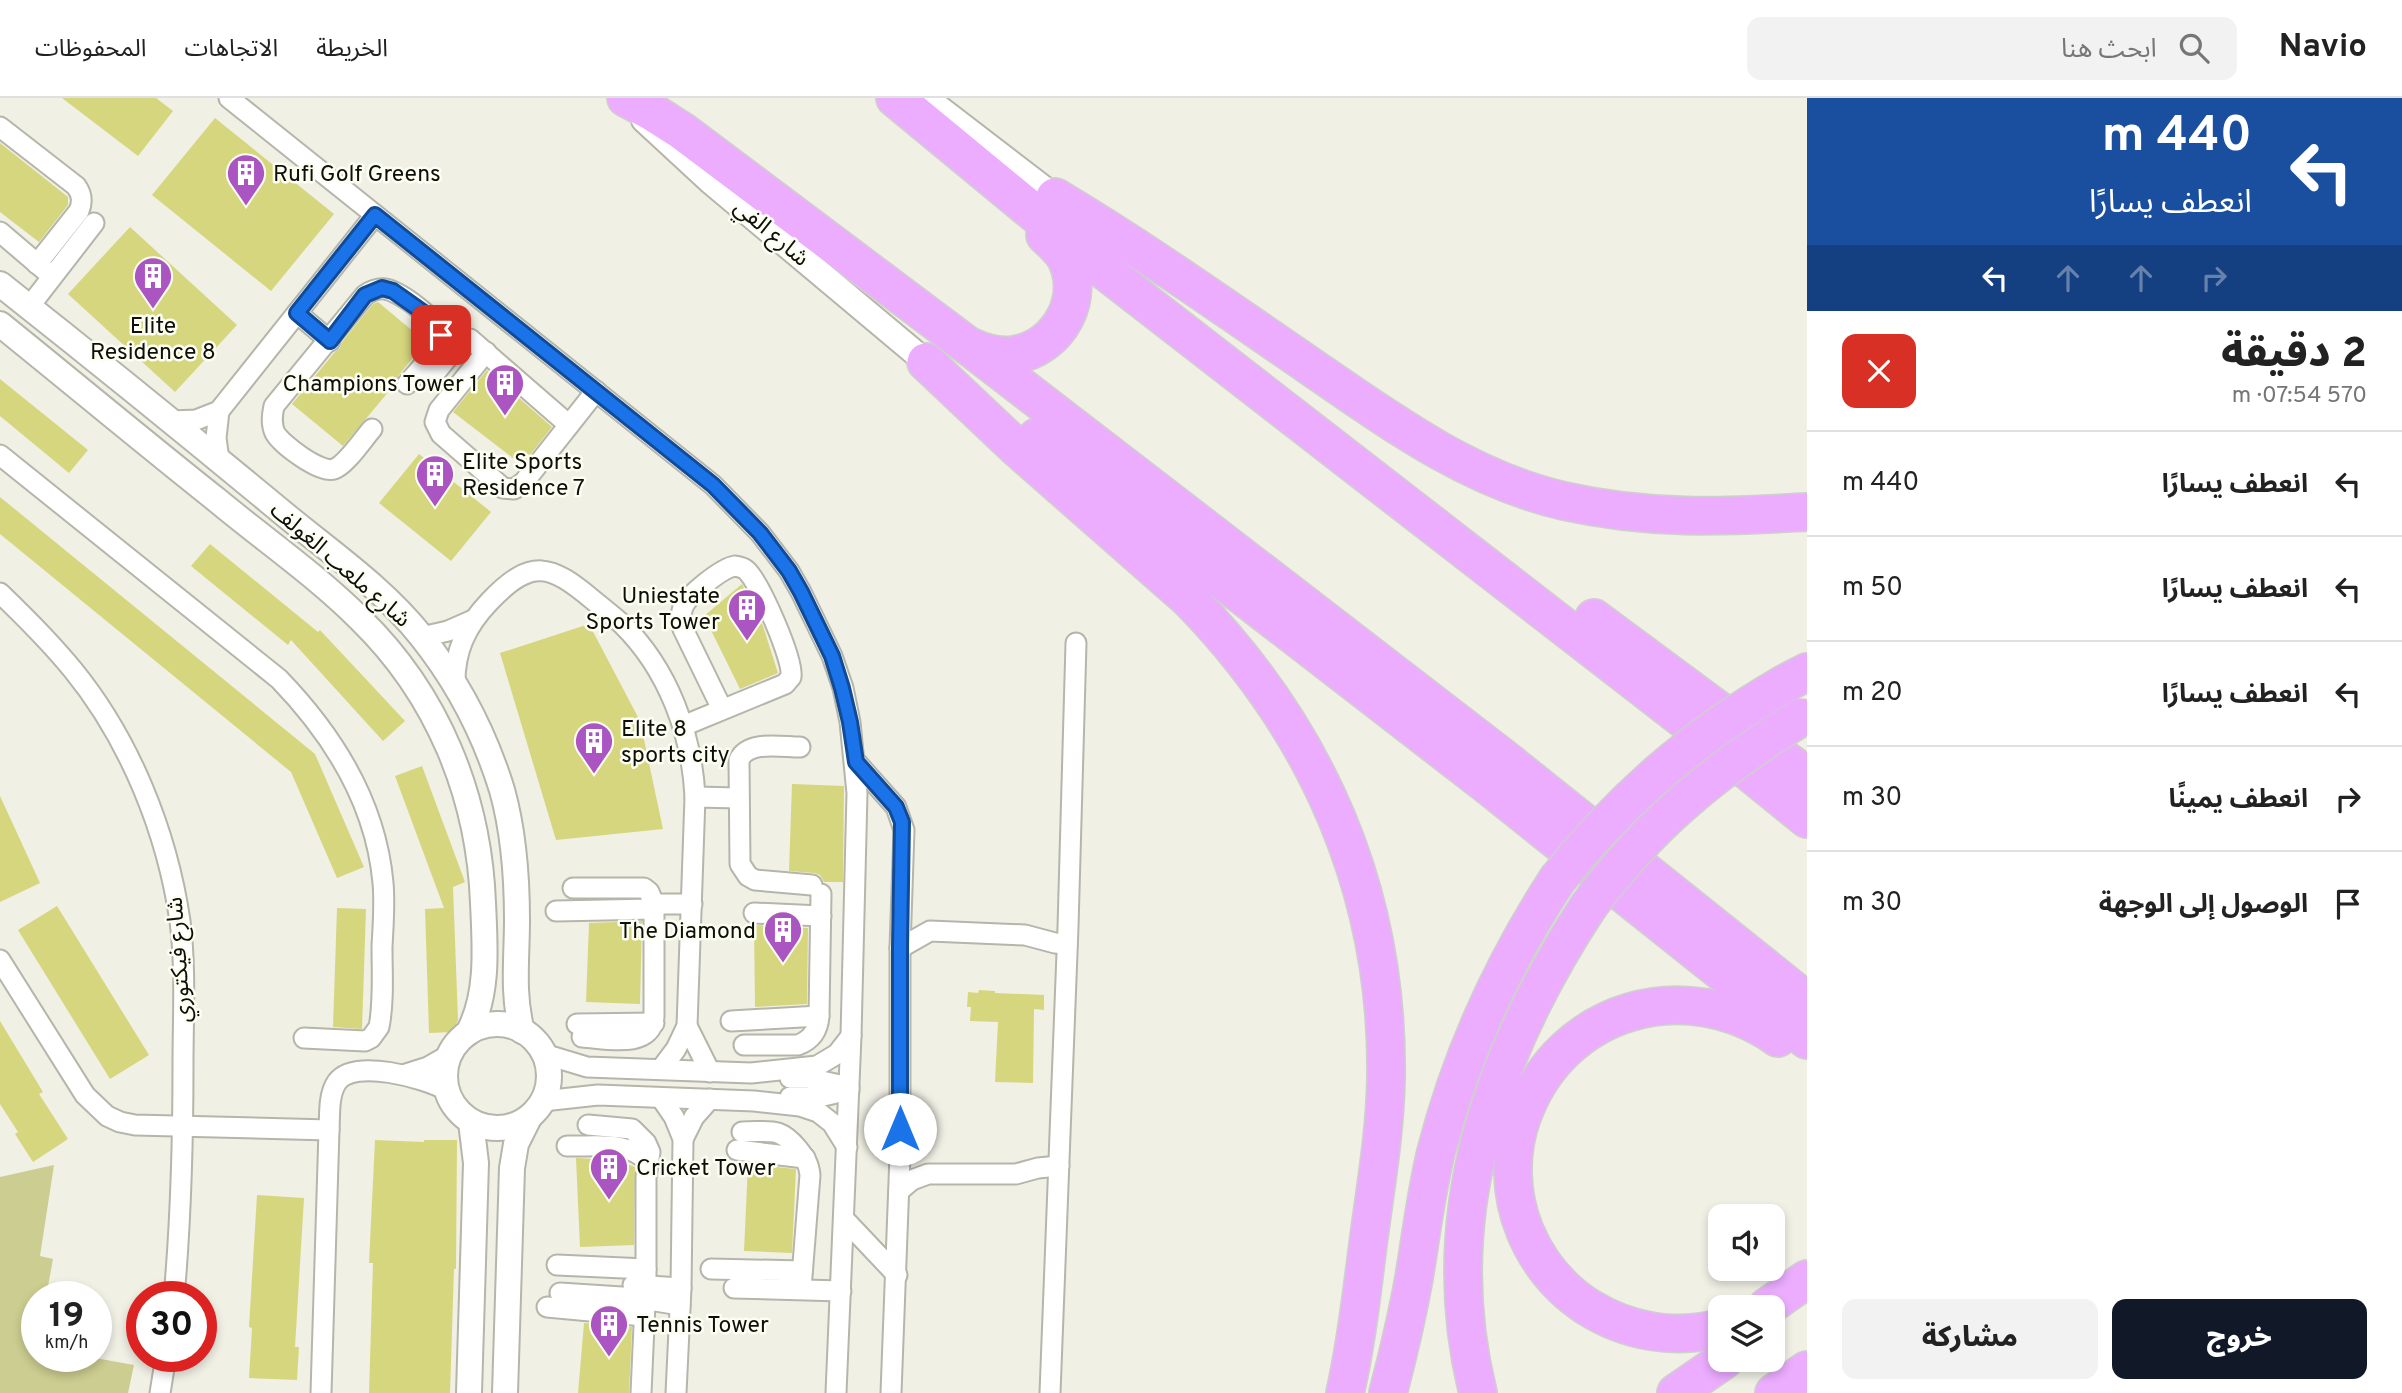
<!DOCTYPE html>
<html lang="ar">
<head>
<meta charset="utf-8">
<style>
  body { margin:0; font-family:Overpass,"Noto Sans Arabic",sans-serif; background:#f2f2f2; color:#222; direction:rtl; height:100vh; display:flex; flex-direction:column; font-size:26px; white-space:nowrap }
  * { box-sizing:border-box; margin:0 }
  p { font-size:23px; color:#767676 }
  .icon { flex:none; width:38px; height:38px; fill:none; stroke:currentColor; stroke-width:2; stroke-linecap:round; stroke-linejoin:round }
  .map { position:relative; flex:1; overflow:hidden; direction:ltr }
  .drawer { display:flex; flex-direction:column; background:#fff; width:595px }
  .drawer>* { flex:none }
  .hud { background:#1a4fa0; color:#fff; overflow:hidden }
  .buttons { position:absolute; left:1708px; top:1106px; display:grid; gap:14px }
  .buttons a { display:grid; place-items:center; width:77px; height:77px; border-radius:14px; background:#fff; box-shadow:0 4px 10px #0003; font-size:35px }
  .speed { position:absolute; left:21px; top:1183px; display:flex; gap:14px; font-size:35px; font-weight:700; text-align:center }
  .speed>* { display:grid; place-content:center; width:91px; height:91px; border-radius:50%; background:#fff; box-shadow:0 4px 10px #0003; line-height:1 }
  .speed small { font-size:18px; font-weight:400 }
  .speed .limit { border:10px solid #d22; background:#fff; color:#111 }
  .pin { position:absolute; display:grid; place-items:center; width:60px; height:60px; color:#fff; margin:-30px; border-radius:14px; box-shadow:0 4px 10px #0006 }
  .me { position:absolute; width:77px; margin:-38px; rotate:0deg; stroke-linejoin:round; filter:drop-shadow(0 0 5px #0008) }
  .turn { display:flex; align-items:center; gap:24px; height:147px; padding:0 35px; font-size:32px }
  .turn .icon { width:91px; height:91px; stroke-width:2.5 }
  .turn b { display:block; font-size:49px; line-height:60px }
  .lanes { display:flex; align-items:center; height:66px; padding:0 35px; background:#0003; justify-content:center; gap:35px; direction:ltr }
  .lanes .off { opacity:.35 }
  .round { display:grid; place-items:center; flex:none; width:74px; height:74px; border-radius:14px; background:#f2f2f2 }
  .head { display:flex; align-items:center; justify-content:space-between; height:119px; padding:0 35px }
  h1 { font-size:42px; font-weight:800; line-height:52px }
  .action { display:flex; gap:14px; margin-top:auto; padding:14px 35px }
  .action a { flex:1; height:80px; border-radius:14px; background:#111827; color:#fff; font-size:28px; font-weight:800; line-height:80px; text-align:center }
  .action a+a { background:#f2f2f2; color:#222 }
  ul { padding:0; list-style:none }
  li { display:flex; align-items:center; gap:21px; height:105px; padding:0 35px; border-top:2px solid #e0e0e0 }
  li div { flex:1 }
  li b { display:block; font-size:26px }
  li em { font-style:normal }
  header { display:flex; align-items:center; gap:42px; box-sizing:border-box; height:98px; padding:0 35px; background:#fff; border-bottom:2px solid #e0e0e0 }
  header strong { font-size:33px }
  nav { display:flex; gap:38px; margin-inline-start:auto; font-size:24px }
  .search { width:490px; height:63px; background:#f2f2f2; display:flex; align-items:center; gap:18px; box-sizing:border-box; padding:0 24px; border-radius:14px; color:#767676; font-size:26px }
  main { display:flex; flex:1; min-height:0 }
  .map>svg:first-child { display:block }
</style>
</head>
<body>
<header>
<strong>Navio</strong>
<div class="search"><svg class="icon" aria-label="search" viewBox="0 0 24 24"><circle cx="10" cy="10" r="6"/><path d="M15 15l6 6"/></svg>ابحث هنا</div>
<nav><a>الخريطة</a><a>الاتجاهات</a><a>المحفوظات</a></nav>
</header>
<main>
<section class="drawer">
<div class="hud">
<div class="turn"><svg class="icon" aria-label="left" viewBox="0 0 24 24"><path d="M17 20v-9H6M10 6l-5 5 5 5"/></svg><div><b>440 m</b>انعطف يسارًا</div></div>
<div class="lanes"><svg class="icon" aria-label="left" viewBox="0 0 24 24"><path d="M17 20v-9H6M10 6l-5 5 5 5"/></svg><svg class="icon off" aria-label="ahead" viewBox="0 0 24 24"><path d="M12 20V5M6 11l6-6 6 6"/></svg><svg class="icon off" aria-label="ahead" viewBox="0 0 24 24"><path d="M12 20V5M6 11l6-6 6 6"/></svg><svg class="icon off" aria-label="right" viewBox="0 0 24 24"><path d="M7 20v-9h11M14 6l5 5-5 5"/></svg></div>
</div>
<div class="head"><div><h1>2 دقيقة</h1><p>570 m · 07:54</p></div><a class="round" style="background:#d93025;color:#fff"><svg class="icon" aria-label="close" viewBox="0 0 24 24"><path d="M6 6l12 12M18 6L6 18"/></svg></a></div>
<ul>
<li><svg class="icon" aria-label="left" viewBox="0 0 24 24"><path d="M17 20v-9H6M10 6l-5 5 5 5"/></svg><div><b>انعطف يسارًا</b></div><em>440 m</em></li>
<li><svg class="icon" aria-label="left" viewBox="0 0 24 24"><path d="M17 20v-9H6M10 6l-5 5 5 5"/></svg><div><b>انعطف يسارًا</b></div><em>50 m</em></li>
<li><svg class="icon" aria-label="left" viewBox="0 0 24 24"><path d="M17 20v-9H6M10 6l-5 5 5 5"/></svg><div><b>انعطف يسارًا</b></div><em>20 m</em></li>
<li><svg class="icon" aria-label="right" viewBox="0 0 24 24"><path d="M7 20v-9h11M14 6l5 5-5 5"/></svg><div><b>انعطف يمينًا</b></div><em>30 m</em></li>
<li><svg class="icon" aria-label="arrive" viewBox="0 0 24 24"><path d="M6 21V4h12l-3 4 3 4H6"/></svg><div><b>الوصول إلى الوجهة</b></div><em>30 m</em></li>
</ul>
<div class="action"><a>خروج</a><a>مشاركة</a></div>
</section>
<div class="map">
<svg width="1807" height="1295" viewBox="0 0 1807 1295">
  <rect width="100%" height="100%" fill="#f0f0e5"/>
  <!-- green -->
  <path fill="#cccd90" d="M54,1067L40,1158L53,1161L46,1199H37V1258H84L134,1267L128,1295H0V1079Z"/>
  <!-- building -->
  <g fill="#d6d67e">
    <path d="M62,0H156L173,13L138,58Z"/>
    <path d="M215,20L334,116L271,193L152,97Z"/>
    <path d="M0,45L68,99V107L39,144L0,114Z"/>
    <path d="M130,129L237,227L175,294L68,196Z"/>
    <path d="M378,204L426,244L398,278L395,286L343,348L292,306L334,255L340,250L342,244L373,206Z"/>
    <path d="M487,272L552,329L522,367L453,314Z"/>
    <path d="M0,281L88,352L69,375L0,318Z"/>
    <path d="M419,356L491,414L451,463L379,405Z"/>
    <path d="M0,399L315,656L364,769L337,780L291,674L0,436Z"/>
    <path d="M210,446L318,534L320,532L405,623L383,643L291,542L288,547L191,468Z"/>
    <path d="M742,486L763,528L778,575L740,591L704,518Z"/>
    <path d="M589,526L640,623L663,731L556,742L500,555Z"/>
    <path d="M422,668L465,784L453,789L458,922L453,934L429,935L425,811L444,810L395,678Z"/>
    <path d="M792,686L844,688L843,784H824L820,777L814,775L789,773Z"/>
    <path d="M0,698L40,785L0,804Z"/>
    <path d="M57,808L149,957L110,981L18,832Z"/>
    <path d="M337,810L366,811L362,931L333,929Z"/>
    <path d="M642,823L640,906L586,904L589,825Z"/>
    <path d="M754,827L808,830L807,906L755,909Z"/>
    <path d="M979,892L995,893V895L1044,897V912L1034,911L1033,985L995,984L998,924L970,923L971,909H967L968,894L978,895Z"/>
    <path d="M0,923L43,994L39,996L68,1041L33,1064L15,1036L18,1034L0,1006Z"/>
    <path d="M375,1042L424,1044V1042H457L456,1171H454L450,1295H369L373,1165H369Z"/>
    <path d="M576,1060L618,1062L635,1069L634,1147L580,1149Z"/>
    <path d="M748,1066L796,1071L792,1155L744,1153Z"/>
    <path d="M257,1097L304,1100L295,1249H299L297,1282L249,1280L252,1230L249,1229Z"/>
    <path d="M584,1225L632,1229L629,1295H578Z"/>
  </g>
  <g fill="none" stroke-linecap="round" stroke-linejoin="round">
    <!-- minor casing -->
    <g stroke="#b5b5aa" stroke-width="23">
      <g id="minor">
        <path d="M229,0L713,387L760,435L789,473L801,494L832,558L843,590L850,624L857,695L851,938L836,1295"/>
        <path d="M0,29L76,88C82,96 83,103 79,113L37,166"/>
        <path d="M0,134L47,174"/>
        <path d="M29,209L94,125"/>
        <path d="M297,215L330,243"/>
        <path d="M486,254L439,312L435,324L441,336L503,390L514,391L524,384L596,293"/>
        <path d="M435,275L462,242L470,241L569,327"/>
        <path d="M219,313L216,340L219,362"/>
        <path d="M172,323L196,322L219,313L375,117"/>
        <path d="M372,331C363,341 346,367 334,371C321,376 282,347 275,335C271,326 272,318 274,308L365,197C371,193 377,190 385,191C399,193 441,223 441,238C440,251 416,276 407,286"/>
        <path d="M0,357L279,581C334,638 376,705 383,785C385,806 383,828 382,849C382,875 384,903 379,929L371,940L365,943L304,940"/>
        <path d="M0,495C25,519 51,545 73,572C130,642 167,734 180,823C186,870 183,919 183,966C183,1044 181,1121 174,1199"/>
        <path d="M422,539L448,533L473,522"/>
        <path d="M455,588C454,553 466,528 490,503C532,459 551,467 593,502C603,510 613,518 622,526C668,571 692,636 695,699L687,928L676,951L661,971"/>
        <path d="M683,628L785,586L791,579C794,562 759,483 746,472C742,469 740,469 735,468C722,470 688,497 683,509C680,517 681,524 683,531L722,611"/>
        <path d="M800,649C781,649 748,642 739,662L740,766L748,778L755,782L812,787"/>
        <path d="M856,664L896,709L904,732L900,850V1057L891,1295"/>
        <path d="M695,699L739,700"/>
        <path d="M573,790H644L649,794L654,806V919C651,952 604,940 582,939"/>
        <path d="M654,806H692"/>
        <path d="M556,813L654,811"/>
        <path d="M754,815L821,818"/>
        <path d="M900,850L930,833L1025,837L1055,845L1067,846"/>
        <path d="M0,862L85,997L107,1018L120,1024L135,1027L329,1032"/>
        <path d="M731,923L819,918"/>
        <path d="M577,926L654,925"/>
        <path d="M687,928L710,974"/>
        <path d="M744,947H798C811,942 818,933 819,918L821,796"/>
        <path d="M544,956L587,969L751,975L817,968L837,956L851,938"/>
        <path d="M406,976L428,969L449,957"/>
        <path d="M790,980H808L849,989"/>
        <path d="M790,999H819L849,992"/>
        <path d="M661,1000L674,1019L683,1041L681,1190L676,1295"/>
        <path d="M543,1003L598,997L754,1003L800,1008L818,1014L832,1025L847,1049"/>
        <path d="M588,1027L632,1031L646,1045L650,1054L646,1079V1188"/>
        <path d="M742,1034C770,1034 779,1028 798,1051C805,1060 809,1066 810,1077L801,1191"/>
        <path d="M683,1041L694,1019L710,1001"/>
        <path d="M567,1048C595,1049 627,1042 648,1064"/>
        <path d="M737,1052L805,1060"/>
        <path d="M899,1093L912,1082L928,1076H1016L1038,1070L1059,1068"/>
        <path d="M844,1121L897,1177"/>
        <path d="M557,1167L646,1171"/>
        <path d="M711,1171L802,1173"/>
        <path d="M633,1187L681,1190"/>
        <path d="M734,1190L841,1193"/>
        <path d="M560,1195L637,1200L680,1207"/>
        <path d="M547,1209L644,1218"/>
        <path d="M160,1295L166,1258"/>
        <path d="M321,1295L329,1032C330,1017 328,997 337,984C354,960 424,980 446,992"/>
        <path d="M641,1295L645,1205"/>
        <path d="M1050,1295L1068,829L1076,545"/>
      </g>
    </g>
    <!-- tertiary casing -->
    <g stroke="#b5b5aa" stroke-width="28">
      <g id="tertiary">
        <path d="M926,0L1055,99"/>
        <path d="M644,22L710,83L926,264"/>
        <path d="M0,186C95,261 190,338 283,415C330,454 383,490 421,538C457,583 485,637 502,692C514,735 517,778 517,822C517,860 512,896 522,933"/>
        <path d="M0,226C73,285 145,345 218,403C265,442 317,478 360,521C438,597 479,698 483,805C485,848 489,897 468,935"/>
        <circle cx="497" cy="978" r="52"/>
        <path d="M469,1295L476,1065L471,1024"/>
        <path d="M505,1295L512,1070L516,1046L529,1020"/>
      </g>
    </g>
    <!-- motorway casing -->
    <g stroke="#cfcfce" stroke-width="40">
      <g id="motorway">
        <path d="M626,0L649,12L682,33L967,247L1502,659L1807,903"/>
        <path d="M895,0L1101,170L1696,631L1807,721"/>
        <path d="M1055,99C1142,151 1224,209 1307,266C1387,321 1468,381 1564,403C1649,422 1721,419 1807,414"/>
        <path d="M971,249C984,255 998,259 1013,257C1059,251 1088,198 1064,157C1059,150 1052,144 1045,137"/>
        <path d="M926,264L1017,350L1189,501C1318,633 1389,795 1386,981C1385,1034 1376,1086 1369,1139C1362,1191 1357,1243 1345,1295"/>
        <path d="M1037,339L1486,686L1807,942"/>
        <path d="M1594,520L1807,678"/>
        <path d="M1784,586L1807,574"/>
        <path d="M1767,1209L1807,1181"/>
        <path d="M1720,1230C1675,1242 1628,1234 1588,1209C1560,1191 1538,1164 1525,1133C1510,1097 1509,1055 1522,1019C1561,910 1685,875 1778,940"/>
        <path d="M1388,1295C1398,1257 1407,1219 1414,1180C1421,1138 1426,1095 1436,1054C1461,956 1502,867 1557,782"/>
        <path d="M1478,1295C1434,1119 1492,956 1588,809"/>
        <path d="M1676,1295L1724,1262"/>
        <path d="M1774,1295L1807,1272"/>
      </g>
    </g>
    <!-- minor -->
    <use href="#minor" stroke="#fff" stroke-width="19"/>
    <!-- tertiary -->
    <use href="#tertiary" stroke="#fff" stroke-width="24"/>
    <!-- motorway -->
    <use href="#motorway" stroke="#ecadff" stroke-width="37"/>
    <!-- motorway-bridge casing -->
    <g stroke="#cfcfce" stroke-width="40" stroke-linecap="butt">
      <g id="motorway-bridge">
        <path d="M1557,782C1623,699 1693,639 1784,586"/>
        <path d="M1588,809C1647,728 1716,671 1802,619"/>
      </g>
    </g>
    <!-- motorway-bridge -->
    <use href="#motorway-bridge" stroke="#ecadff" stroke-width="37"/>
  </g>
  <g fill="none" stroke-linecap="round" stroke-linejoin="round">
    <!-- route casing -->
    <g stroke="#114b97" stroke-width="18">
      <path id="route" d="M441,237L434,222L393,193L382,190L365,197L330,243L297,215L375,117L713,387L760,435L789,473L801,494L832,558L842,590L850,624L856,664L896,709L902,724L900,849V1031"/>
    </g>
    <!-- route -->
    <use href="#route" stroke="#1a73e8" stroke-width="12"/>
  </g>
  <!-- icons -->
  <defs>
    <g id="building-pin" transform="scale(2.0125)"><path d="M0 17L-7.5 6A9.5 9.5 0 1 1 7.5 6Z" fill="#ab55c3" stroke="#fdfef2"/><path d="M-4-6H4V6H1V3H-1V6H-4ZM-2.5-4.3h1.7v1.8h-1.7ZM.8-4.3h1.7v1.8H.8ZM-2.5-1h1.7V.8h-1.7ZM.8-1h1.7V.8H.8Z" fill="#fff"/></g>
  </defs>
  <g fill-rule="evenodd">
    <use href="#building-pin" x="246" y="75"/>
    <use href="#building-pin" x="153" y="178"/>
    <use href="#building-pin" x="505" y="285"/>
    <use href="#building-pin" x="435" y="376"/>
    <use href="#building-pin" x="747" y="510"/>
    <use href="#building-pin" x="594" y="643"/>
    <use href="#building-pin" x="783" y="832"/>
    <use href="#building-pin" x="609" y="1069"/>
    <use href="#building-pin" x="609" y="1226"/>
  </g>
  <g text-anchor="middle" stroke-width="5" stroke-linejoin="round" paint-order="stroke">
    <!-- poi labels -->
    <g font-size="23" fill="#0e0e0a" stroke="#fdfef2" text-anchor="start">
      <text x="273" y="83">Rufi Golf Greens</text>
      <text x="153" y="235" text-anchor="middle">Elite<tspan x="153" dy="26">Residence 8</tspan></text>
      <text x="478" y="293" text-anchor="end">Champions Tower 1</text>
      <text x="462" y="371">Elite Sports<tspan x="462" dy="26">Residence 7</tspan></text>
      <text x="720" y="505" text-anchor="end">Uniestate<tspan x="720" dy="26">Sports Tower</tspan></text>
      <text x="621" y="638">Elite 8<tspan x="621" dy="26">sports city</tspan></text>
      <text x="756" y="840" text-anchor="end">The Diamond</text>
      <text x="636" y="1077">Cricket Tower</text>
      <text x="636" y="1234">Tennis Tower</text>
    </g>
    <!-- street labels -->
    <g font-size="23" fill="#0e0e0a" stroke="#fdfef2">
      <text transform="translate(772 134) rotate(40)" y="8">شارع الفي</text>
      <text transform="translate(341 466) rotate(41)" y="8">شارع ملعب الغولف</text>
      <text transform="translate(178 862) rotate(-94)" y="8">شارع فيكتوري</text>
    </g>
  </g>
</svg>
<div class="buttons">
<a><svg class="icon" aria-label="sound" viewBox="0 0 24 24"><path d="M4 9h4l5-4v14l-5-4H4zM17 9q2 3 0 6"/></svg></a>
<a><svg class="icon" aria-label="layers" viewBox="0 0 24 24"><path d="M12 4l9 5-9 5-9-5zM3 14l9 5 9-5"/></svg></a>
</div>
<div class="speed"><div>19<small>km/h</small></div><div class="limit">30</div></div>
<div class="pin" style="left:441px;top:237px;background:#d93025"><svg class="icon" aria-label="arrive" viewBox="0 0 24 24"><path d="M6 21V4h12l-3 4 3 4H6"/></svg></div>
<svg class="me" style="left:900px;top:1031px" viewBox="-20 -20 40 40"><circle r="19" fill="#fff"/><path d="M0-13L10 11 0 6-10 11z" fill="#1a73e8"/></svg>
</div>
</main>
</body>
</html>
